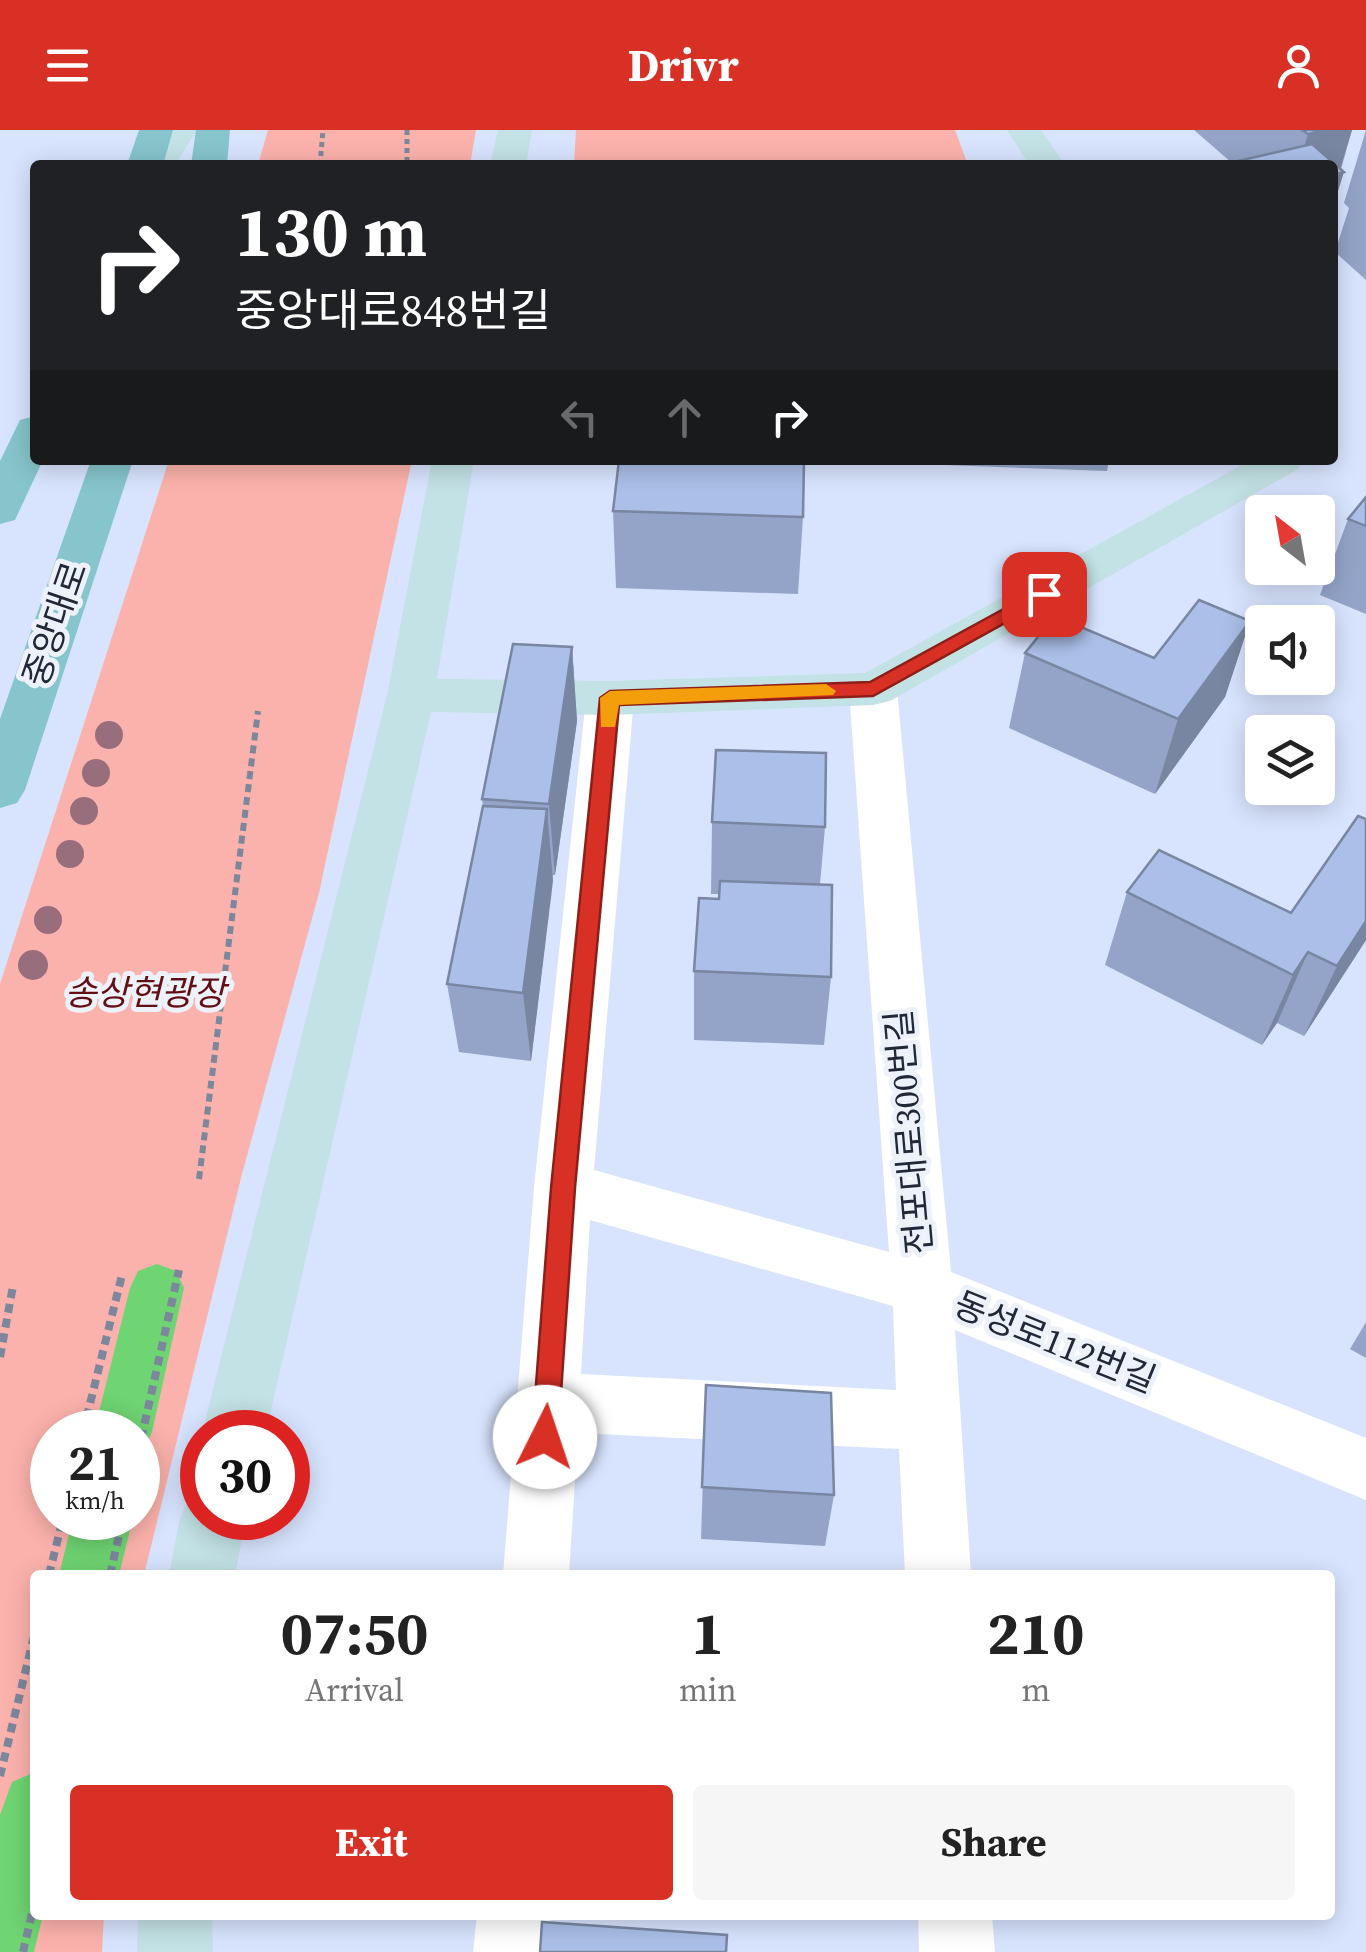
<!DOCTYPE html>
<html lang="en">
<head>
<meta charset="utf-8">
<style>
  body { margin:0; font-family:"Source Serif 4","Noto Sans KR",serif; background:#f6f6f6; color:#222; height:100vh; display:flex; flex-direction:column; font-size:38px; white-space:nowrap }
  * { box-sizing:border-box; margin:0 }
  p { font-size:32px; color:#767676 }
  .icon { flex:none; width:55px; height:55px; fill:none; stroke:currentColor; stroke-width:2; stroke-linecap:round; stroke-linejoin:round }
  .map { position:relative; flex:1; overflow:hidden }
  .sheet { position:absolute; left:30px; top:1440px; width:1305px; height:350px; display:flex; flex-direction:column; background:#fff; border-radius:10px; box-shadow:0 5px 25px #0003 }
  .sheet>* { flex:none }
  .top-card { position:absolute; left:30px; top:30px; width:1308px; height:305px; border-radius:10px; box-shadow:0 5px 25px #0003; background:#202124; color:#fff; overflow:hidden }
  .needle { width:65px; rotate:329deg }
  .tools { position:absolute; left:1245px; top:365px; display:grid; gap:20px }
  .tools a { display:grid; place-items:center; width:90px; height:90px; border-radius:10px; background:#fff; box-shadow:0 5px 25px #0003; font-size:50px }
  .speed { position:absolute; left:30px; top:1280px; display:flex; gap:20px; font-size:50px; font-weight:700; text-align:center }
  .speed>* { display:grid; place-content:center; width:130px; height:130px; border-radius:50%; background:#fff; box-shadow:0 5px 25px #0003; line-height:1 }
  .speed small { font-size:25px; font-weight:400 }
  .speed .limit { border:15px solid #d22; background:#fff; color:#111 }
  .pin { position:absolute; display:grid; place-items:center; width:85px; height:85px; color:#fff; margin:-42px; border-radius:20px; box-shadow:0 5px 15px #0006 }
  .me { position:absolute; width:110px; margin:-55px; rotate:4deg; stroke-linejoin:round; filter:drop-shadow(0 0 8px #0008) }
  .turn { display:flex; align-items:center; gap:35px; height:210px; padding:0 40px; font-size:45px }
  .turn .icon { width:130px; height:130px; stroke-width:2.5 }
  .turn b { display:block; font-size:70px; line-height:85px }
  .lanes { display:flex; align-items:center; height:95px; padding:0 40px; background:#0003; justify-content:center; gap:50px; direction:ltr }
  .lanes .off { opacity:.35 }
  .eta { display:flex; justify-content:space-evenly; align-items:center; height:170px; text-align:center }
  .eta b { font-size:60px; font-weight:700; line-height:70px }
  .action { display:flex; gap:20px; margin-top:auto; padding:20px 40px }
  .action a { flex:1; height:115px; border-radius:10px; background:#d93025; color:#fff; font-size:40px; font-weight:700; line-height:115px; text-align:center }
  .action a+a { background:#f6f6f6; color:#222 }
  header { display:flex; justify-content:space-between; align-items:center; height:130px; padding:0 40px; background:#d93025; color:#fff; font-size:45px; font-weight:700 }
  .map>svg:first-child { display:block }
</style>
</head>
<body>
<header><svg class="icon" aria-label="menu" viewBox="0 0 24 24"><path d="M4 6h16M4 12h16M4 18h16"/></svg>Drivr<svg class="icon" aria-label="person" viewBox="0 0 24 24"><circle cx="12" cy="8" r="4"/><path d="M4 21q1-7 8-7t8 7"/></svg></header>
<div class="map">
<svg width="1366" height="1822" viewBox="0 0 1366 1822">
  <rect width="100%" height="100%" fill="#d8e4fe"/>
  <!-- green -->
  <g fill="#fcb2ac" fill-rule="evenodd">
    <path d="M268,0H476L470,35H258Z"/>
    <path d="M576,0H955L968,35H574Z"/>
    <path d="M169,330H412L319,763L242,1044L144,1445H35V1785H104L102,1822H0V854ZM138,1302V1388H52V1302Z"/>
  </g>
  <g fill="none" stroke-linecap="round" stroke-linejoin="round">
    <!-- canal -->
    <g fill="#6fd472" fill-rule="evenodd">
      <path d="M157,1134L176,1141L184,1158L152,1302L143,1321L138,1323V1302H94L130,1158L138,1141Z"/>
      <path d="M73,1388H133L119,1445H59Z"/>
      <path d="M35,1642V1785H43L34,1822H0V1685L12,1652Z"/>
    </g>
    <!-- path-far2 -->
    <g stroke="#7d879c" stroke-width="5" stroke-dasharray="5 4" stroke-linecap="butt">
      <path d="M407,0V35"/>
      <path d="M320,35L323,0"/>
    </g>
    <!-- path-far1 -->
    <path stroke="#7d879c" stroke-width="6" stroke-dasharray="8 5" stroke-linecap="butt" d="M199,1049L258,581"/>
    <!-- path -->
    <g stroke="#7d879c" stroke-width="8" stroke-dasharray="9 6" stroke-linecap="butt">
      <path d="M0,1227L13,1156"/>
      <path d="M83,1302L122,1145"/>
      <path d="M138,1323L179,1140"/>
      <path d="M49,1445L63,1388"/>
      <path d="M110,1445L123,1388"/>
      <path d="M0,1646L35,1502"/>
      <path d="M23,1822L35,1771"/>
    </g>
    <!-- street -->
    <g fill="#fff" fill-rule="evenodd">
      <path d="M873,543L890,547L897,559L951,1142L1366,1308V1370L955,1200L971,1445H905L899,1319L578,1303L569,1445H503L534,1057L586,568L593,556L610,551L627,556L634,568L594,1040L889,1122L849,559L856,547ZM590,1090L893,1176L896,1260L581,1244Z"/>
      <path d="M477,1785H551L549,1822H473Z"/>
      <path d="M918,1785H992L995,1822H919Z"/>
    </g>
    <!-- secondary -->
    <g fill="#c3e2e5" fill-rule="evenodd">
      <path d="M163,0H197L175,35H139Z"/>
      <path d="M498,0H532L526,35H490Z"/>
      <path d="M1007,0H1041L1065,35H1029Z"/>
      <path d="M432,330H474L437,549L610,551L865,543L1251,330H1304L1298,339L890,571L873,575L610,585L431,582L266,1302L202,1303L387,565Z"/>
      <path d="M202,1361V1388H246L235,1445H169L180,1388L190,1366Z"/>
      <path d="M138,1785H212L213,1822H137Z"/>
    </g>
    <!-- primary -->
    <g fill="#86c5cb" fill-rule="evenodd">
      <path d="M139,0H173L163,35H127Z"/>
      <path d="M196,0H230L227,35H191Z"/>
      <path d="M35,286V330H43L15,390L0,394V331L20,290Z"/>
      <path d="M91,330H133L25,660L17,673L0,678V589Z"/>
    </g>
  </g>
  <!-- trees -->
  <g fill="#986e7d">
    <circle cx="109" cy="605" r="14"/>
    <circle cx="96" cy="643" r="14"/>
    <circle cx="84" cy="681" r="14"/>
    <circle cx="70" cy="724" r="14"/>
    <circle cx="48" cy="790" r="14"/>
    <circle cx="33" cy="835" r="15"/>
  </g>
  <!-- wall -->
  <g fill="#93a4c8">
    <path d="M1194,0H1352L1341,39L1332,35H1225L1232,33Z"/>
    <path d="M1366,0V150L1335,122L1349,78L1344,73Z"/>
    <path d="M945,330H1109L1107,341L945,335Z"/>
    <path d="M1366,367V484L1320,465L1348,389Z"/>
    <path d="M613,381L803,387L798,464L616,458Z"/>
    <path d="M1250,491L1225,567L1155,664L1009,598L1025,523L1154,528Z"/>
    <path d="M572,517L577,591L555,745H553L531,931L459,922L447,854L483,676L482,669Z"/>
    <path d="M1366,689V810L1304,906L1277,893L1262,915L1105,835L1127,762L1291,783Z"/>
    <path d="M712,692L825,697L820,754L831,847L824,915L694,910V841L719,769V764H711Z"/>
    <path d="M1366,1192V1228L1350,1219Z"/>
    <path d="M706,1255L834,1365L825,1416L701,1409Z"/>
    <path d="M814,1785H888L887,1788Z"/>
  </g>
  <!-- shaded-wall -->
  <g fill="#7886a2">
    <path d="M1326,0H1352L1339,43L1344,42L1332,80V35H1299L1308,4Z"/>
    <path d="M1250,491L1225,567L1155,664L1178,589Z"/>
    <path d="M572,517L577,591L555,745L549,674Z"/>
    <path d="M547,679L553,751L531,931L523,863Z"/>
    <path d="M1366,791V810L1304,906L1337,836Z"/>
    <path d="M1308,822L1277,893L1262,915L1293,845Z"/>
  </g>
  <!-- building -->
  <g fill="#abbfe8" stroke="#7886a2" stroke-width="2.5">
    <path d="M1302,0H1326L1308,4Z"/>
    <path d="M1312,14L1344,42L1332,45V35L1225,34Z"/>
    <path d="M619,330H804L803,387L613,381Z"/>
    <path d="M1366,367V396L1348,389Z"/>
    <path d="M1199,470L1250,491L1178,589L1025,523L1055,486L1154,528Z"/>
    <path d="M513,514L572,517L549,674L482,669Z"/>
    <path d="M716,620L826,623L825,697L712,692Z"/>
    <path d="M483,676L547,679L523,863L447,854Z"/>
    <path d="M1358,686L1366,689V791L1337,836L1308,822L1293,845L1127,762L1159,720L1291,783Z"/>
    <path d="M720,751L832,755L831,847L694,841L699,768L719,769Z"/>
    <path d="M706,1255L831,1263L834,1365L702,1357Z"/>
    <path d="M542,1792L727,1805L726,1822H540Z"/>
  </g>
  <!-- route -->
  <path fill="#d93025" stroke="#8d1f18" stroke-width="2.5" d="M1044,457L1050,459V468L873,566L619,575L575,1058L558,1307L555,1315L545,1319L536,1315L532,1307L551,1058L600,568L610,561L870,552Z"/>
  <!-- slow -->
  <path fill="#f59e0b" d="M826,554L836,561L833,565L619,575L615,597H601L600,568L610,561Z"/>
  <g text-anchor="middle" stroke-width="10" stroke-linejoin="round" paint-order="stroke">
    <!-- street labels -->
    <g font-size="35" fill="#212838" stroke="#edf1fa">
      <text transform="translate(55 494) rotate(-71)" y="12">중앙대로</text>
      <text transform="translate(909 1002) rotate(-95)" y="12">전포대로300번길</text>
      <text transform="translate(1055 1212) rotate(22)" y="12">동성로112번길</text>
    </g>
    <!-- park labels -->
    <g font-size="35" font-style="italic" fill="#630e13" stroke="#edf1fa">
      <text x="145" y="875">송상현광장</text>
    </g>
  </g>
</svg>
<div class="tools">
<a><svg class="needle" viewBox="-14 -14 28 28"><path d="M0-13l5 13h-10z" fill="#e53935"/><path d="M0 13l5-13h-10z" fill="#767676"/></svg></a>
<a><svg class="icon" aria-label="sound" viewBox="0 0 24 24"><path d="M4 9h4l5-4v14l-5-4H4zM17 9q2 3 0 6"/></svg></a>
<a><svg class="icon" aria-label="layers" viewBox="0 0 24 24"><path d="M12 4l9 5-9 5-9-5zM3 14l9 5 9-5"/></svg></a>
</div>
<div class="speed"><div>21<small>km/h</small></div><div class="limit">30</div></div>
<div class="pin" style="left:1044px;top:464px;background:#d93025"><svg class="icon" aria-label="arrive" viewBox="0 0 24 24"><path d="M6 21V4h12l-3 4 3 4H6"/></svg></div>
<svg class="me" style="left:545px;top:1307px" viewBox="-20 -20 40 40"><circle r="19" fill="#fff"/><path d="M0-13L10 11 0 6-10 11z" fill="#d93025"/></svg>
<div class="top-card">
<div class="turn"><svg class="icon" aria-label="right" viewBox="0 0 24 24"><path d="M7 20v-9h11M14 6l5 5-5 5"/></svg><div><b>130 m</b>중앙대로848번길</div></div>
<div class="lanes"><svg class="icon off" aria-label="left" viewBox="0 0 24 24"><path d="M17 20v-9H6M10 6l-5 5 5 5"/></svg><svg class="icon off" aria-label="ahead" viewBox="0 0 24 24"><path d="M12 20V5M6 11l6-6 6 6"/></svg><svg class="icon" aria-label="right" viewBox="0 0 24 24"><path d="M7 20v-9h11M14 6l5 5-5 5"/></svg></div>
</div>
<section class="sheet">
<div class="eta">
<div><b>07:50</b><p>Arrival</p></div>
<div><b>1</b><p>min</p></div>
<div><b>210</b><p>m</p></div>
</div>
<div class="action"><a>Exit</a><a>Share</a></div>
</section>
</div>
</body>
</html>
